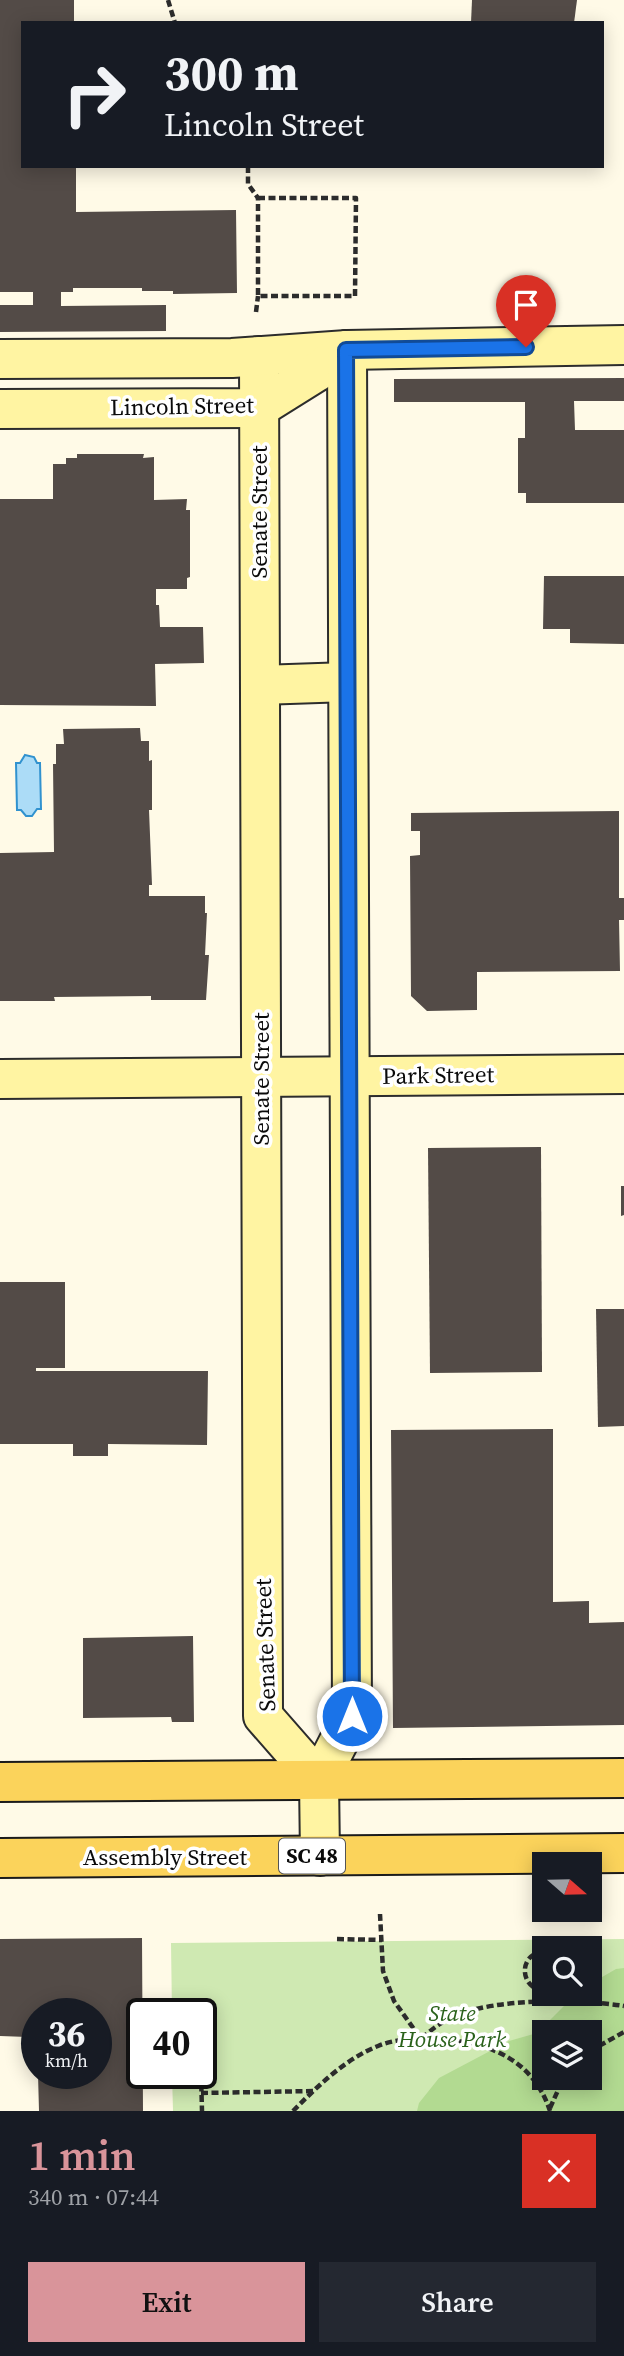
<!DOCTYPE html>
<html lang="en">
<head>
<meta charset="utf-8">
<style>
  body { margin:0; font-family:"Source Serif 4",serif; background:#242831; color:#f1f3f6; height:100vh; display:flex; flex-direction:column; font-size:26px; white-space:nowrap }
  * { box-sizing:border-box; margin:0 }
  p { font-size:23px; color:#9ea1a6 }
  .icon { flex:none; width:38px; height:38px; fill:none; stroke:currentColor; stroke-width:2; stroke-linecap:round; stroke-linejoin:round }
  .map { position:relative; height:2111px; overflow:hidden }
  .sheet { display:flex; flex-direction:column; background:#171b24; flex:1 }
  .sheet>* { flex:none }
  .banner { position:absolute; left:21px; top:21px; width:583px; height:147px; border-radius:0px; box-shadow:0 4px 18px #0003; background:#171b24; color:#f1f3f6; overflow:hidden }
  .needle { width:46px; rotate:110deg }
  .buttons { position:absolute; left:532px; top:1852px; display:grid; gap:14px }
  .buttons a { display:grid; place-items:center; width:70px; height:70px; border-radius:0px; background:#171b24; box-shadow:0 4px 18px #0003; font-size:35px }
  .speed { position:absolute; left:21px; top:1998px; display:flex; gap:14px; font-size:35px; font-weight:700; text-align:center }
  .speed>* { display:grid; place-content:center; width:91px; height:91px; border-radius:50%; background:#171b24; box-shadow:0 4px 18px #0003; line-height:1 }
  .speed small { font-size:18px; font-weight:400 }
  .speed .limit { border:4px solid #111; border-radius:10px; background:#fff; color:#111 }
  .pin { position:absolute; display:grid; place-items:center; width:60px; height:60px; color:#fff; margin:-72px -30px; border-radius:50% 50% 50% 0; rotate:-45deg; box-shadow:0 0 7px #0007 }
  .pin .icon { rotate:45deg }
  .me { position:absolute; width:77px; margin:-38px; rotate:0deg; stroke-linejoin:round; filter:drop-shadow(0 0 5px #0008) }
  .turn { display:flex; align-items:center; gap:24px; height:147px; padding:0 28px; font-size:32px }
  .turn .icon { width:91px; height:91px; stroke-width:2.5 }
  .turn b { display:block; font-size:49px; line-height:60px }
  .round { display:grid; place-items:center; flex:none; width:74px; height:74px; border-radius:0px; background:#242831 }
  .overview { display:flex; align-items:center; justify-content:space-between; height:119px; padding:0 28px }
  h1 { font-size:42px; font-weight:600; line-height:52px; color:#d9949a }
  .cta { display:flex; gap:14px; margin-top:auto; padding:14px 28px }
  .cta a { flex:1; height:80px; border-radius:0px; background:#d9949a; color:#111; font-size:28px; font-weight:600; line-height:80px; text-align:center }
  .cta a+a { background:#242831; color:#f1f3f6 }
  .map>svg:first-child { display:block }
</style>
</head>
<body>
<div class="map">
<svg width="624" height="2111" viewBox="0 0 624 2111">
  <rect width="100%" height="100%" fill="#fffae7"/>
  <!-- green -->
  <path fill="#cfe9b2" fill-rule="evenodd" d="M624,1939V2111H173L172,2074H201V2014H172L171,1943ZM544,1948H590V1993H544ZM544,2032H590V2077H544Z"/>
  <!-- forest -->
  <path fill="#b2da91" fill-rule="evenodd" d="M624,1968V2111H417L419,2103L439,2078L509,2041L537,2033L577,1993H590V1984L616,1969ZM544,2032H590V2077H544Z"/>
  <!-- water -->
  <path fill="#acdcf7" stroke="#3192cf" stroke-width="2" d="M25,755L34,757L37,763H40L41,809H37L32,816H26L21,810H17L16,763H20Z"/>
  <!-- building -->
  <g fill="#534b47">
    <path d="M0,0H74V23H23V166H76V212L236,210L237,293L173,294V291H142V288H73V292H61V306L166,305V331L0,332V305H33V292H0Z"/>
    <path d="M472,0H577L574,23H471Z"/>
    <path d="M624,378V401H574L575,430H624V503H526V493H518V438H525V402H394V379Z"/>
    <path d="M77,454H144L143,458L154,457V500L187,499L186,510H190V577L187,578V589H156V605H159L160,627H203L204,663L155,664L156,706L0,705V499H53V464H66V458H77Z"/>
    <path d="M544,576H624V644L570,643V629H543Z"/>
    <path d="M140,728L141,741H149V761L152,760V810H149L152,885H149V896H205V913H207L205,955H209L206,1000H151V996L54,997L55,1001H0V853L54,852L53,764H56V744H64L63,729Z"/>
    <path d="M619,811V898H624V920H619L620,971L477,972V1010L427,1011L411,996L410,856L420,855V831H411V813Z"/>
    <path d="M541,1147L542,1372L430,1373L428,1148Z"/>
    <path d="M621,1186H624V1215L621,1216Z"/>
    <path d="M0,1282H65V1368H36V1371H208L207,1445L108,1444V1456H73V1444H0Z"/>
    <path d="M596,1309H624V1426L598,1427Z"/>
    <path d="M553,1429V1602L589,1601V1623L624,1622V1725L393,1728L391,1430Z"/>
    <path d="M193,1636L194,1722H172L171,1717L83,1718V1638Z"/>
    <path d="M142,1938L143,2111H39L38,2074H96V2014H37V2046L28,2037L0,2036V1939Z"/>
  </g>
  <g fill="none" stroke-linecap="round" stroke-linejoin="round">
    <!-- secondary casing -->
    <g stroke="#2c2c2c" stroke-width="42">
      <g id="secondary">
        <path d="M259,356L263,1716L319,1780"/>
        <path d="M0,359L232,358L347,350L624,345"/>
        <path d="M0,409L259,408L315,373L347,350"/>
        <path d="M260,685L348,682"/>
        <path d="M0,1079L624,1074"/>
        <path d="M320,1856L319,1780L352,1716L347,350"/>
      </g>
    </g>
    <!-- primary casing -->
    <g stroke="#1b1b1b" stroke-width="42">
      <g id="primary">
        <path d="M0,1782L624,1778"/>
        <path d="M0,1858L624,1853"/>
      </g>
    </g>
    <!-- path -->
    <g stroke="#2c2c2c" stroke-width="4.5" stroke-dasharray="7 3.5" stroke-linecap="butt">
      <path d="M168,0L175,23"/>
      <path d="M248,166V184L258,198"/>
      <path d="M258,198H356L355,296H258Z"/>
      <path d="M256,312L258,296"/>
      <path d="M380,1914L383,1971L394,2001L421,2039C432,2029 442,2021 457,2015C500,1998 578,1999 624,2006"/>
      <path d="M337,1939L382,1940"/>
      <path d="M544,1951C518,1954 519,1988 544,1991"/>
      <path d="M590,2051L624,2032"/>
      <path d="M201,2074L202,2111"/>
      <path d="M201,2093L313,2091"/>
      <path d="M550,2108L564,2077"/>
      <path d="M293,2111C318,2086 345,2059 378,2046C395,2039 412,2039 431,2039C483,2040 532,2056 550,2111"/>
    </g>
    <!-- secondary -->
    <use href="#secondary" stroke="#fff4a2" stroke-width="38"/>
    <!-- primary -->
    <use href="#primary" stroke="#fbd35b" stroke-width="38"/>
  </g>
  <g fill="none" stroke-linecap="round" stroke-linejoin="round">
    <!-- route casing -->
    <g stroke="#114b97" stroke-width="18">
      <path id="route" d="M352,1716L346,350L526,347"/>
    </g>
    <!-- route -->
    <use href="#route" stroke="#1a73e8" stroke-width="12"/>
  </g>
  <g text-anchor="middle" stroke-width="7" stroke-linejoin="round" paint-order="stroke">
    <!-- shield labels -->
    <rect fill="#fff" stroke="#545454" stroke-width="2" x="279" y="1838.5" width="66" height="35" rx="5"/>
    <g font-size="21" font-weight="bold" fill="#0a0a0a">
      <text x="312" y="1863">SC 48</text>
    </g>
    <!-- street labels -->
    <g font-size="23" fill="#0a0a0a" stroke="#fff">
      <text transform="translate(182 406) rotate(-1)" y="8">Lincoln Street</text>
      <text transform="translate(259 512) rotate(-90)" y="8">Senate Street</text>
      <text transform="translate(438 1075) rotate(-1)" y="8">Park Street</text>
      <text transform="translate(261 1079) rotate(-90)" y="8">Senate Street</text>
      <text transform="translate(265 1645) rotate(-92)" y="8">Senate Street</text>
      <text x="165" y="1865">Assembly Street</text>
    </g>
    <!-- park labels -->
    <g font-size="23" font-style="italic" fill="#2a621b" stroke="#fff">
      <text x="452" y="2021">State<tspan x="452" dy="26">House Park</tspan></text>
    </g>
  </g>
</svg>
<div class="buttons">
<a><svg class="needle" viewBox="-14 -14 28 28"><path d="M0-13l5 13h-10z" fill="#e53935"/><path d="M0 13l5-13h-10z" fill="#9ea1a6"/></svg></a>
<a><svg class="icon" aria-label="search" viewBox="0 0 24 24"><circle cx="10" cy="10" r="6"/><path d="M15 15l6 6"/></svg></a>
<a><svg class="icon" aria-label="layers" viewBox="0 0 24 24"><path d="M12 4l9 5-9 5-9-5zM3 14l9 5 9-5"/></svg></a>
</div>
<div class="speed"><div>36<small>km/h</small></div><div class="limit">40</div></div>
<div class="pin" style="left:526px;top:347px;background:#d93025"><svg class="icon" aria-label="arrive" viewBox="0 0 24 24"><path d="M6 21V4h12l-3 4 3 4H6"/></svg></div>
<svg class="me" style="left:352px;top:1716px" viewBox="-20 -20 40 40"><circle r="17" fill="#1a73e8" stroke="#fff" stroke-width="3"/><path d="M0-11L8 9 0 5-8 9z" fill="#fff"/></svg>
<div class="banner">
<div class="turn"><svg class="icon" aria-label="right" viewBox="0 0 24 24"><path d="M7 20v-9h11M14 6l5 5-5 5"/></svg><div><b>300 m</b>Lincoln Street</div></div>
</div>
</div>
<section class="sheet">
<div class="overview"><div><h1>1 min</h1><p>340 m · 07:44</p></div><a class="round" style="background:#d93025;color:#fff"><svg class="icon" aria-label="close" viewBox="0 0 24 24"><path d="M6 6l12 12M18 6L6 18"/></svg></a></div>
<div class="cta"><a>Exit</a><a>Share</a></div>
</section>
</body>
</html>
